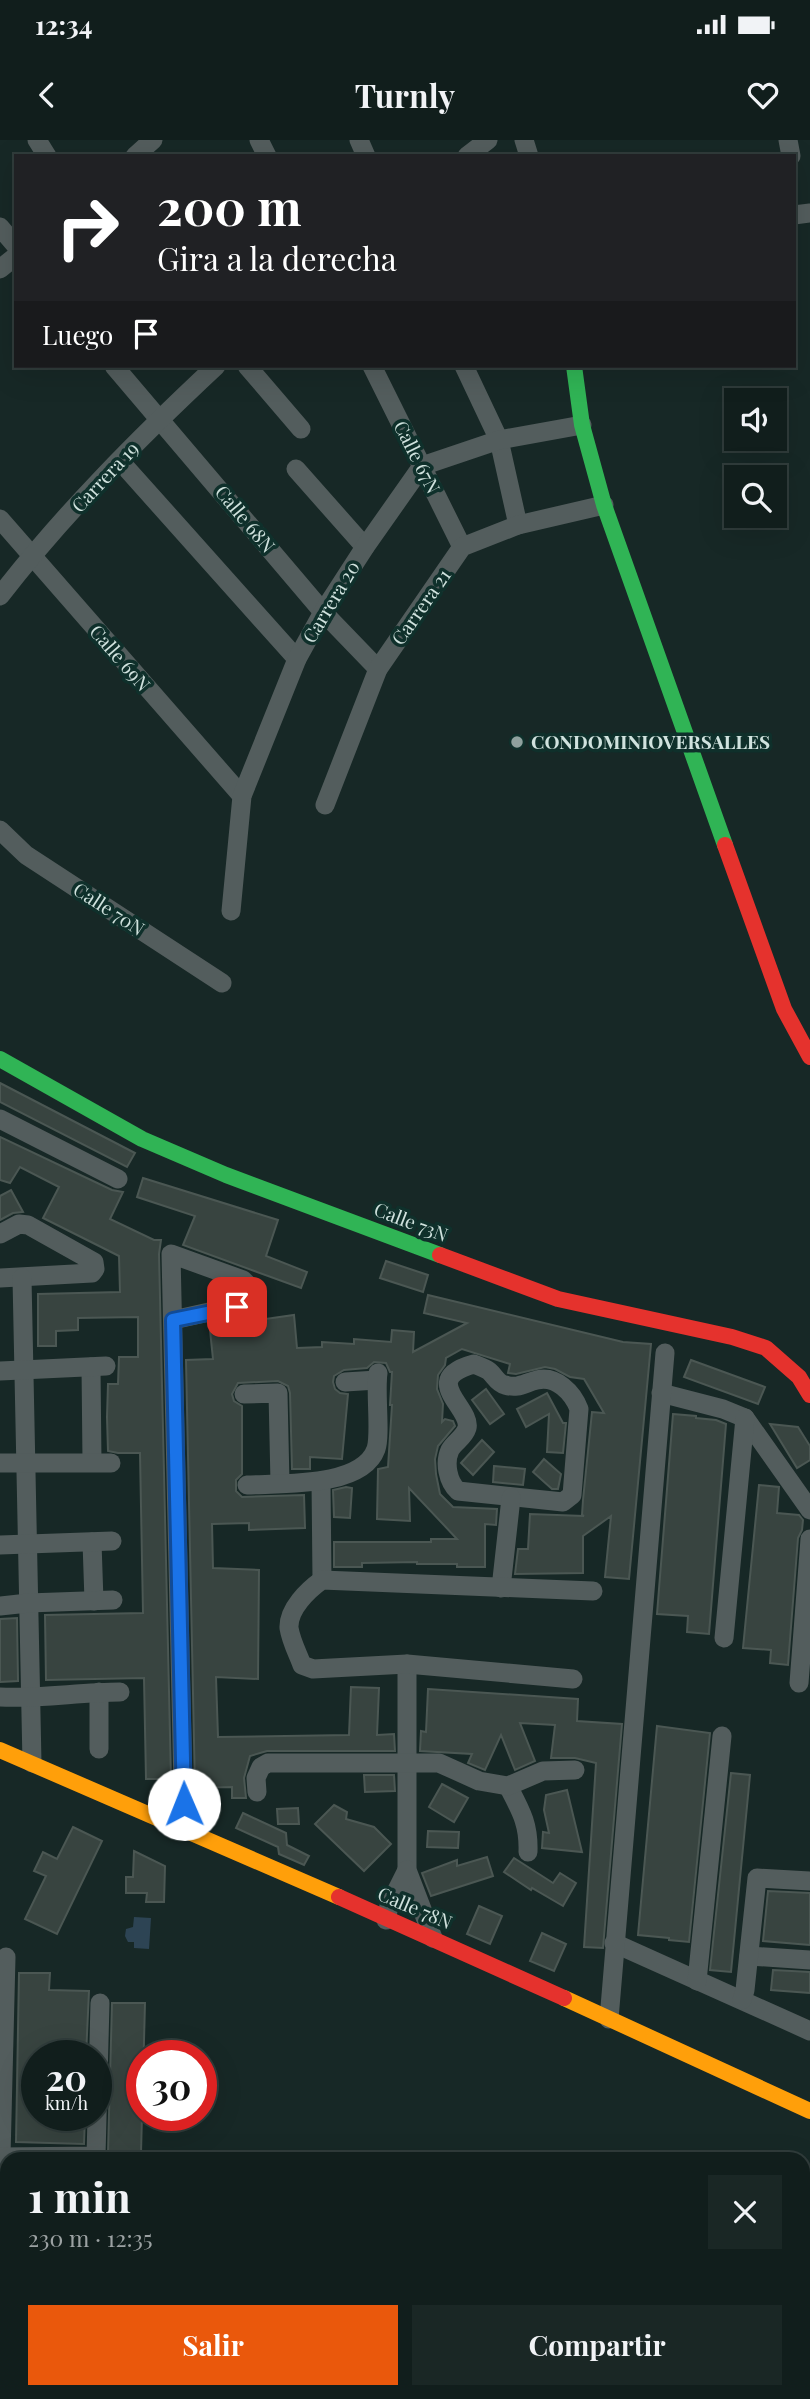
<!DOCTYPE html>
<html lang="es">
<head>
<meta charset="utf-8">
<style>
  body { margin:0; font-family:"Playfair Display",serif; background:#1a2725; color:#f1f3f6; height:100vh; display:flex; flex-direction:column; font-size:26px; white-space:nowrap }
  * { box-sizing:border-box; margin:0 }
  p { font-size:23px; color:#9ca2a3 }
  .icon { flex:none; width:38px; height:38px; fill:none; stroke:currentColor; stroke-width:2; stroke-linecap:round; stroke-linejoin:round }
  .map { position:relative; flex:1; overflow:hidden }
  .side { position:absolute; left:0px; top:2012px; width:810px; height:247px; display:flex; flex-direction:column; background:#111e1c; border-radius:21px 21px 0 0; box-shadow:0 7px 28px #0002,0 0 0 2px #303c3b }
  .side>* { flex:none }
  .guide { position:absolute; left:14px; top:14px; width:782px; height:214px; border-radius:0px; box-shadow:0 7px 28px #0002,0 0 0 2px #303c3b; background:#202124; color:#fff; overflow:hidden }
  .buttons { position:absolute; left:724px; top:248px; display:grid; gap:14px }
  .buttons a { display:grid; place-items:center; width:63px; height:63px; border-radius:0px; background:#111e1c; box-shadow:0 7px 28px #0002,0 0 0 2px #303c3b; font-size:35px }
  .speed { position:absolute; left:21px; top:1900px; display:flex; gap:14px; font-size:35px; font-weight:700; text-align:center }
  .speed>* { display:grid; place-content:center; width:91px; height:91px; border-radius:50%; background:#111e1c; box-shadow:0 7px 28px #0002,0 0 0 2px #303c3b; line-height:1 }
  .speed small { font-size:18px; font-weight:400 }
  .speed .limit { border:10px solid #d22; background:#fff; color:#111 }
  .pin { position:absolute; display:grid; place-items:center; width:60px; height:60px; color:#fff; margin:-30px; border-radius:14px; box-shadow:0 4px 10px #0006 }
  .me { position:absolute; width:77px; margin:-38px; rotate:359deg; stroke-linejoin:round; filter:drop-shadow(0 0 5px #0008) }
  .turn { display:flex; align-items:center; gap:24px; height:147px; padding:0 28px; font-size:32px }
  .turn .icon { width:91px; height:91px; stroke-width:2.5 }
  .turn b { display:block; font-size:49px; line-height:60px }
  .then { display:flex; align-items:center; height:66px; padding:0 28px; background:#0003; gap:14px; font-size:26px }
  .round { display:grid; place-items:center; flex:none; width:74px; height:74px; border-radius:0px; background:#1a2725 }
  .overview { display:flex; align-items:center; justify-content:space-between; height:119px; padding:0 28px }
  h1 { font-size:42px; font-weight:700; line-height:52px }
  .primary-button { display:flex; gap:14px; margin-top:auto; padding:14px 28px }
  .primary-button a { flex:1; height:80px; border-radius:0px; background:#ea580c; color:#fff; font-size:28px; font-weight:700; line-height:80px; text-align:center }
  .primary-button a+a { background:#1a2725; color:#f1f3f6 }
  .status { display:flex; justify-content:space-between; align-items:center; height:49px; padding:0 35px; background:#111e1c; direction:ltr }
  .status svg { height:19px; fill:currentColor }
  header { display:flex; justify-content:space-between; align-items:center; height:91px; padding:0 28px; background:#111e1c; font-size:32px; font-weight:700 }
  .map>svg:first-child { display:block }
</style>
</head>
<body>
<div class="status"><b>12:34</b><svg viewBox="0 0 49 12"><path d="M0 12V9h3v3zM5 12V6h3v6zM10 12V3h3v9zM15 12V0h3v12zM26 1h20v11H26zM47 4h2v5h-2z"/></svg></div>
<header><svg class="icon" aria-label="back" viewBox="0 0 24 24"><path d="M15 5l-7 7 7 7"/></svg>Turnly<svg class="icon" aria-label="heart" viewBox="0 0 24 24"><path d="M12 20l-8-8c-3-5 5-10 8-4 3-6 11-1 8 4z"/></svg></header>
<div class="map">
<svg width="810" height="2259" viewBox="0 0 810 2259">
  <rect width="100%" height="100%" fill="#172826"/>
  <!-- water -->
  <path fill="#2d4454" d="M134,1777L151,1778L149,1809L134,1808V1802H128L125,1796L126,1789L133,1787Z"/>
  <!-- building -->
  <g fill="#384440" stroke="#4b5753" stroke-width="2">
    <path d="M0,943L135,1013L127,1027L0,962Z"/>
    <path d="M0,997L112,1050L123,1052L110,1079L154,1100H161L159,1114L171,1639H146L144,1538L46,1540L45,1475L143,1473L140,1313H118L108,1311L107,1277L108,1244H118L119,1217H138V1177L78,1178V1190L56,1191V1206H38V1154L120,1152L119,1116L43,1078L59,1047L20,1027L10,1043L0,1040Z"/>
    <path d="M143,1038L278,1080L266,1116L307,1132L301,1148L183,1105L195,1076L137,1057Z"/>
    <path d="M11,1050L23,1072L13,1073L0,1080V1056Z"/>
    <path d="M386,1121L428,1135L423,1152L380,1138Z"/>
    <path d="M428,1155L623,1202L651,1204L629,1439L605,1437L611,1376L583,1396V1433L515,1434L518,1409H528L530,1374L584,1376L582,1375L583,1360L592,1272L604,1273L584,1239L570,1237L555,1229L545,1227L516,1234L508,1233L510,1224L462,1209L446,1218L445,1225L438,1235L437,1249L443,1264L442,1282L445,1279L453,1281L455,1286L438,1306L435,1319L436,1334L440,1354L453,1367L497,1369L496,1385L485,1384V1427H457V1424H417V1422L362,1423V1427H334V1402H431V1399H457L409,1348L410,1381L377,1379L378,1329L388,1327L392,1265H390L392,1232H390L386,1223L374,1222L367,1228L344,1230L334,1236L333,1242L335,1249L340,1253L348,1254L342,1319L310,1317V1329H292L290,1253L288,1246L278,1241L238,1243L232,1254L234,1261L242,1266V1334L236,1340V1351L242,1357L304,1355L305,1388L249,1390V1383L212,1384L213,1428L259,1430L258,1539L216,1537L218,1597L349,1595L351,1547L379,1548L377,1595L394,1594L395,1611H267L250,1616L244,1638L246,1658H232V1647L195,1648L186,1220L213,1219L210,1190L259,1184L258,1180L294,1175L297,1208L322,1207V1202L354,1204V1199L391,1202L392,1190L414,1192L413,1212L467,1183L424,1173Z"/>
    <path d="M691,1220L765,1247L758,1264L684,1237Z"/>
    <path d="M486,1249L504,1274L490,1284L472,1260Z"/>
    <path d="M547,1253L563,1283H566L563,1313L547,1312L549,1274L526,1287L517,1269Z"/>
    <path d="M673,1274L696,1276V1278L716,1280L726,1284L709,1494L687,1492L688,1476L657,1474Z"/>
    <path d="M770,1284L798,1287L810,1306V1320L797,1328Z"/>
    <path d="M482,1300L494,1312L473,1335L461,1323Z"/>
    <path d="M544,1319L561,1334L558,1349H552L533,1332Z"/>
    <path d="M494,1326L525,1329L523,1345L493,1342Z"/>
    <path d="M759,1345L779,1347L777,1373L799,1375L803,1380L802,1390L798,1398L788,1525L770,1523L771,1510L743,1508Z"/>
    <path d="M346,1347L352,1348L350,1378L334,1377L333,1350Z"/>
    <path d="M17,1478L18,1541L0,1542V1479Z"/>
    <path d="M428,1549L578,1559L577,1581L622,1584L603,1808L584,1807L596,1623L575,1618H551L555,1585L520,1583L535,1621L515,1630L501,1595L485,1630L468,1623L472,1614L420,1611L421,1591L426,1592Z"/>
    <path d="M657,1586L710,1593L689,1802L669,1800V1798L638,1795Z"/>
    <path d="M731,1633L750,1635L731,1832L710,1830Z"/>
    <path d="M364,1635H394L395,1651L365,1652Z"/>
    <path d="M442,1644L468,1658L454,1682L429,1667Z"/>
    <path d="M567,1650L582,1712L542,1708L543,1692L549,1693L544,1670L546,1655Z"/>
    <path d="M334,1665L347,1672L346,1679L374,1687L391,1704L364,1731L315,1684Z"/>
    <path d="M298,1668L299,1684H278L277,1669Z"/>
    <path d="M243,1673L286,1693L287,1705L309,1716L304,1725L279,1714L278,1707L236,1688Z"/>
    <path d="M73,1687L102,1701L57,1794L25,1779L46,1736L34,1731L43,1712L57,1719Z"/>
    <path d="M428,1691L459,1692L458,1708L427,1707Z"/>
    <path d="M134,1711L165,1726L164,1762H146L147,1753H126V1737H133Z"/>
    <path d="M487,1717L493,1736L431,1756L422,1733L457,1720V1726Z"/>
    <path d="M514,1718L553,1743L560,1733L576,1743L563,1766L532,1748L531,1750L504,1732Z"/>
    <path d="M768,1751L810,1753V1805L763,1801Z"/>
    <path d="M479,1766L502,1776L490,1804L467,1794Z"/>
    <path d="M542,1793L566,1804L554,1831L530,1821Z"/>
    <path d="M773,1830L810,1832V1853L771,1850Z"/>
    <path d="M19,1833H50L49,1850L89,1851L86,1916H37V1976H85L84,2004L16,2002Z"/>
    <path d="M112,1863H145L141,2013L108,2012Z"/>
  </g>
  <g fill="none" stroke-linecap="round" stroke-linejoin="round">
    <!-- street -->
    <g stroke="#535d5d" stroke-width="19">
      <path d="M37,0L47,16"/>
      <path d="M259,0L267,16"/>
      <path d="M359,0L366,16"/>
      <path d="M524,0L529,16"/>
      <path d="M788,0L791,16"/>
      <path d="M135,16L153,0"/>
      <path d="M467,16L488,0"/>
      <path d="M794,75L810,73"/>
      <path d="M0,87L16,106"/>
      <path d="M0,129L16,116"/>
      <path d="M114,226L323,472L378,529"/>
      <path d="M247,226L301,289"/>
      <path d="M372,226L462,407"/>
      <path d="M464,226L499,300L518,385"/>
      <path d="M120,321L297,519"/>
      <path d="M296,329L365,407"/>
      <path d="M0,379L242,656"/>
      <path d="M0,456C64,373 140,297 216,226"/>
      <path d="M325,665L378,529L462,407L518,385L604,365"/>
      <path d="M0,690L26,715L222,843"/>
      <path d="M231,771L242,656L297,519L323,472L365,407L422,326L499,300L582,285"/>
      <path d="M0,979L118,1039"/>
      <path d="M0,1094L19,1084L28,1085L94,1122L95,1129L92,1133L0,1138"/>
      <path d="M22,1138L32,1623"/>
      <path d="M173,1180L245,1164L250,1155L247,1144L243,1140L171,1114L184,1691"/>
      <path d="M474,1224C479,1226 485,1228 489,1231C495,1236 497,1243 505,1245C519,1249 524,1243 537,1240C556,1235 573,1253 579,1269L572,1355L563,1362L458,1351C448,1342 444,1323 450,1310C454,1302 464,1298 467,1288C472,1268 418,1239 474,1224Z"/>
      <path d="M91,1227L92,1322"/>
      <path d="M0,1231L106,1226"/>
      <path d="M345,1242L377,1240"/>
      <path d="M661,1253L723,1269L745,1278L810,1370"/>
      <path d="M244,1254L278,1253L280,1343"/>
      <path d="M0,1323H111"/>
      <path d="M321,1341L322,1440"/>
      <path d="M247,1345C281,1343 362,1348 376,1309C381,1294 375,1252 378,1233"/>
      <path d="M92,1402L94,1461"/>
      <path d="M0,1405L112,1401"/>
      <path d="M501,1448L511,1358"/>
      <path d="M0,1466L28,1463L113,1460"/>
      <path d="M724,1498L745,1278"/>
      <path d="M407,1524V1730L433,1798"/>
      <path d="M573,1539L407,1524L313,1529L302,1525C298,1514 291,1501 289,1488C288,1469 308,1450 322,1440L593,1451"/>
      <path d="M799,1543L810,1399"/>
      <path d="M99,1552V1609"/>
      <path d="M0,1557C40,1559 80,1552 120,1552"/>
      <path d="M508,1646C521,1671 529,1684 528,1712"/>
      <path d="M257,1652L256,1638L261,1627L268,1623H439L479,1641L508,1646L543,1631L575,1630"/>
      <path d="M386,1780L389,1766L407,1730"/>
      <path d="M614,1803L810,1891"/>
      <path d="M749,1816L810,1820"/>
      <path d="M6,1817L1,2017L7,2041"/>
      <path d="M697,1841L722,1596"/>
      <path d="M742,1860L745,1850L757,1738L810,1741"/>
      <path d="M609,1879L665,1213"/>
      <path d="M0,2017L96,2016L100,1863"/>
      <path d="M0,2059L7,2055"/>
      <path d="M0,2134L7,2130"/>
    </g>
    <!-- fast -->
    <g stroke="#30b455" stroke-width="16">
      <path d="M574,226L582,285L604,365L725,705"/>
      <path d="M0,919L142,999L226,1035L440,1115"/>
      <path d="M0,2109H7"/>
    </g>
    <!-- slow -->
    <g stroke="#ff9f0a" stroke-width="16">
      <path d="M0,1610L339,1757"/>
      <path d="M564,1858L810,1971"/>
      <path d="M803,2049L810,2048"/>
    </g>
    <!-- jam -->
    <g stroke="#e5322d" stroke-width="16">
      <path d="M725,705L784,869L810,917"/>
      <path d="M440,1115L558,1159L732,1197L766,1208L799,1237L810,1255"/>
      <path d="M339,1757L564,1858"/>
    </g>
  </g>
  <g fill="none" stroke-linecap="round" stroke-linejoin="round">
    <!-- route casing -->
    <g stroke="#114b97" stroke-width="18">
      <path id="route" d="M184,1664L173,1180L237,1167"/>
    </g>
    <!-- route -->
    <use href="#route" stroke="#1a73e8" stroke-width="12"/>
  </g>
  <!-- markers -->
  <circle fill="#8fa19e" stroke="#0f302b" stroke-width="2.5" cx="517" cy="602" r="7"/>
  <g text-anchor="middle" stroke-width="7" stroke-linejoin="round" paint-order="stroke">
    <!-- street labels -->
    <g font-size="19" fill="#d0e2de" stroke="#0f302b">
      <text transform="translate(417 317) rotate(63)" y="7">Calle 67N</text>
      <text transform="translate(105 337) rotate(-47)" y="7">Carrera 19</text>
      <text transform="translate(245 379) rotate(50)" y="7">Calle 68N</text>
      <text transform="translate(331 462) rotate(-59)" y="7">Carrera 20</text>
      <text transform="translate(421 467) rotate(-55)" y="7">Carrera 21</text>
      <text transform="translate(120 518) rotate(49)" y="7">Calle 69N</text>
      <text transform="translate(109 769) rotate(33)" y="7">Calle 70N</text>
      <text transform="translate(411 1082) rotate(21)" y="7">Calle 73N</text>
      <text transform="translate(415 1768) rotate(23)" y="7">Calle 78N</text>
    </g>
    <!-- poi labels -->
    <g font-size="19" font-weight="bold" fill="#d0e2de" stroke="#0f302b" text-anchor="start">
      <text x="531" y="609">CONDOMINIOVERSALLES</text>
    </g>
  </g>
</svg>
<div class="buttons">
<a><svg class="icon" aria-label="sound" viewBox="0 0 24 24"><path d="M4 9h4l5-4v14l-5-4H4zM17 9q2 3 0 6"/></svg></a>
<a><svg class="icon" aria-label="search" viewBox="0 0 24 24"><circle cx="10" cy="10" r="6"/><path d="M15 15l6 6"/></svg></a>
</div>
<div class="speed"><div>20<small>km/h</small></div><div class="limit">30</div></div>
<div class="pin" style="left:237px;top:1167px;background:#d93025"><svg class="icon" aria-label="arrive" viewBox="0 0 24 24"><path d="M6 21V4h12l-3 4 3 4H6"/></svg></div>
<svg class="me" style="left:184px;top:1664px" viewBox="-20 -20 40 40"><circle r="19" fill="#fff"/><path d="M0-13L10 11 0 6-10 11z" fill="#1a73e8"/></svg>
<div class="guide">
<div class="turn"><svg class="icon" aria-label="right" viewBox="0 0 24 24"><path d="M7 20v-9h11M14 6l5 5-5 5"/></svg><div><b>200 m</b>Gira a la derecha</div></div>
<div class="then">Luego<svg class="icon" aria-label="arrive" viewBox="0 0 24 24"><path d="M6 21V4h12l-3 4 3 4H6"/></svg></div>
</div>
<section class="side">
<div class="overview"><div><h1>1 min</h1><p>230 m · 12:35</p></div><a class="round"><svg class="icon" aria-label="close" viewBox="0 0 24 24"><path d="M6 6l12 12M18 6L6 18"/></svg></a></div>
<div class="primary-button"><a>Salir</a><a>Compartir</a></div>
</section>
</div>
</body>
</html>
